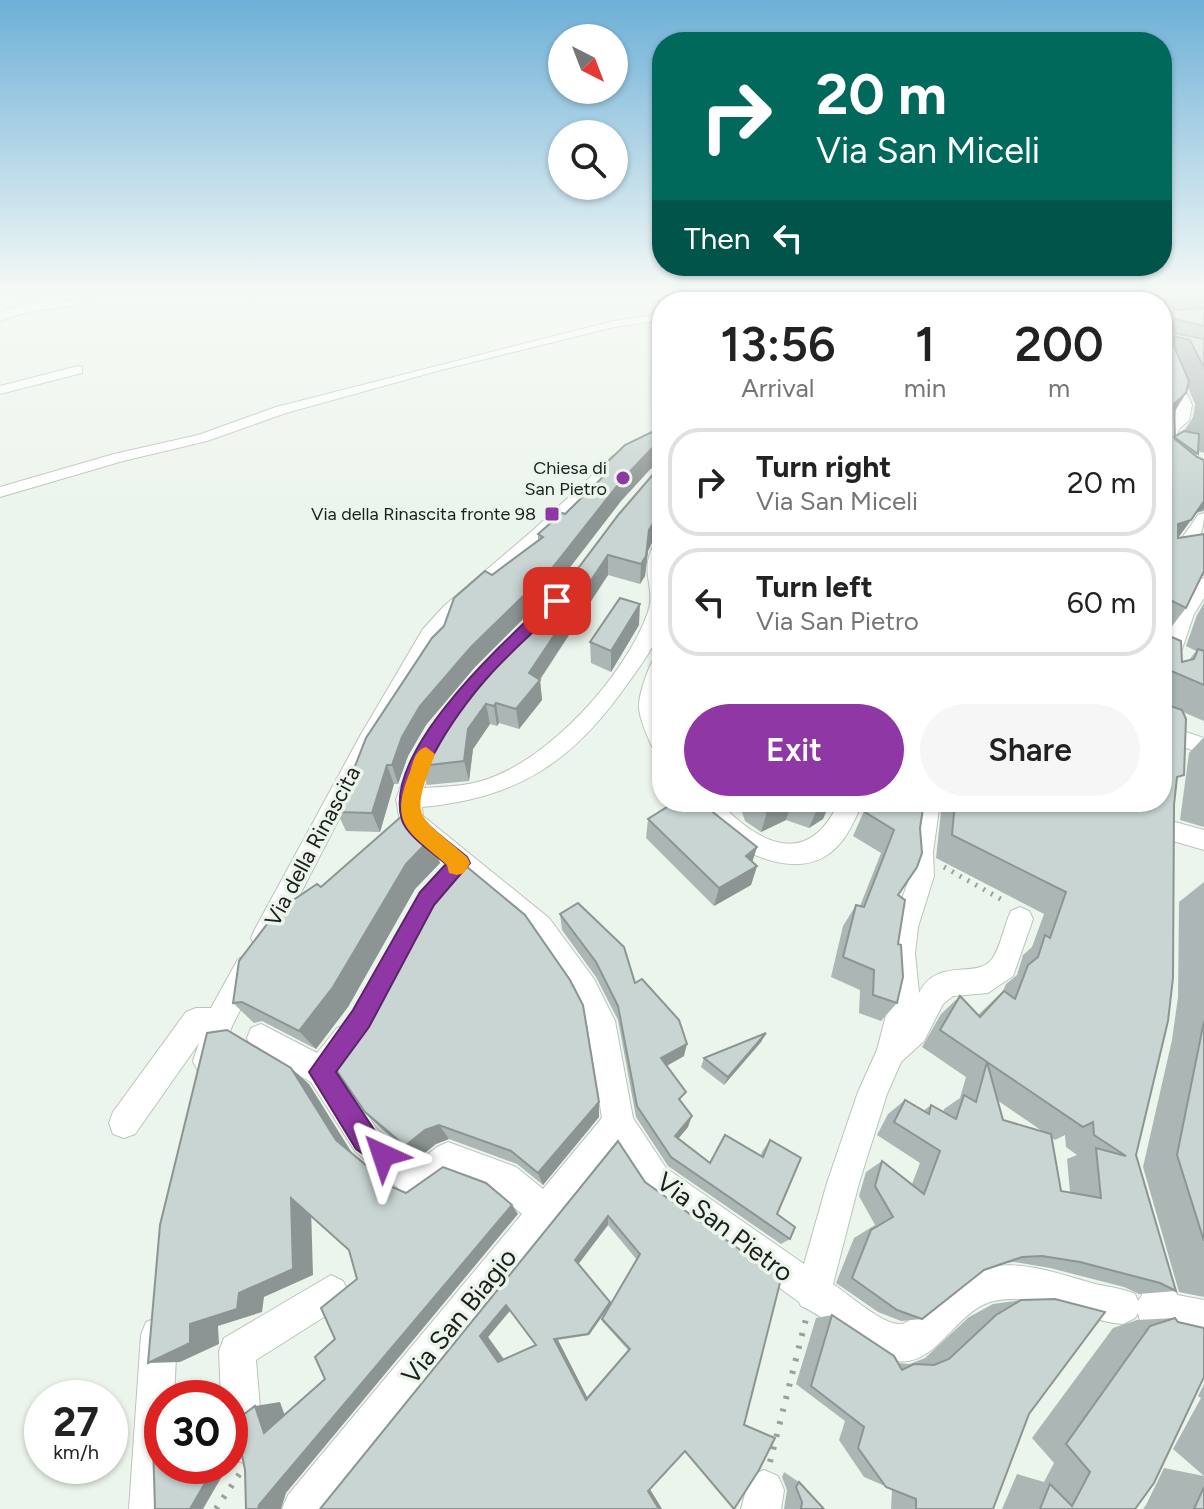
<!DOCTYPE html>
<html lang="en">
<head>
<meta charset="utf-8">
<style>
  body { margin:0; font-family:Figtree,sans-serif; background:#f6f6f6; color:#222; height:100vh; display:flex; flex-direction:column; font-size:30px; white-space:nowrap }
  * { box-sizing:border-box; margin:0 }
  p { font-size:26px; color:#767676 }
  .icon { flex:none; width:44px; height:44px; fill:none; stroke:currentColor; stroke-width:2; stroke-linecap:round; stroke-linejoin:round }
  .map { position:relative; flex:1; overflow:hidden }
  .details { position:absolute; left:652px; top:292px; width:520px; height:520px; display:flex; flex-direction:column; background:#fff; border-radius:32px; box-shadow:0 2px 6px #0004 }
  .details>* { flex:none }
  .guide { position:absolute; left:652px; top:32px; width:520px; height:244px; border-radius:32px; box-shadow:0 2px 6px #0004; background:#00695c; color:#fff; overflow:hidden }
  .needle { width:52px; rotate:138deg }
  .tools { position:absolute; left:548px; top:24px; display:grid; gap:16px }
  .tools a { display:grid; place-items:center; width:80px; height:80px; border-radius:50%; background:#fff; box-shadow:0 2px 6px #0004; font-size:40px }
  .speed { position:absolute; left:24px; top:1380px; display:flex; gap:16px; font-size:40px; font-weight:700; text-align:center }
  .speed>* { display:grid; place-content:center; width:104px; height:104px; border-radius:50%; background:#fff; box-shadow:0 2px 6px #0004; line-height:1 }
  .speed small { font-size:20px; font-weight:400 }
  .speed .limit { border:12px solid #d22; background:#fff; color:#111 }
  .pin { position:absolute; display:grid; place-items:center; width:68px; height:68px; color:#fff; margin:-34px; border-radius:16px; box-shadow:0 4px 12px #0006 }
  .me { position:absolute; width:88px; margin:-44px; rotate:318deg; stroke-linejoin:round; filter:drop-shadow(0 0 6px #0008) }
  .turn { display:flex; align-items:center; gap:28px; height:168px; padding:0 32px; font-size:36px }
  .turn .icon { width:104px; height:104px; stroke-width:2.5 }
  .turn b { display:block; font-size:56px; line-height:68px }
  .then { display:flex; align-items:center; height:76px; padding:0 32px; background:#0003; gap:16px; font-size:30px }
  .eta { display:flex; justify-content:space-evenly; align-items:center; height:136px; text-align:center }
  .eta b { font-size:48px; font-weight:600; line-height:56px }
  .button { display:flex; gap:16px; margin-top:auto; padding:16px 32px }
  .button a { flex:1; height:92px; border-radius:48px; background:#8f37a4; color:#fff; font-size:32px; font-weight:600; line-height:92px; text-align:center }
  .button a+a { background:#f6f6f6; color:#222 }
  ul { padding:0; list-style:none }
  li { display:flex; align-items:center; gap:24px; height:108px; margin:0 16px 12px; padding:0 16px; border:4px solid #e0e0e0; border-radius:32px }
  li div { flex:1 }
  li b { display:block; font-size:30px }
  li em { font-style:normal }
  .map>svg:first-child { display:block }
</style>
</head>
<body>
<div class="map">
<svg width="1204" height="1509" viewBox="0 0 1204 1509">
  <rect width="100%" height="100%" fill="#ecf5ec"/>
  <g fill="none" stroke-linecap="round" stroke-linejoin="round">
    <!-- minor casing -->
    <g stroke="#bbc3bb" stroke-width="2">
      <g id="minor">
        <path d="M901,293H916L896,302H880Z"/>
        <path d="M82,299L88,302L86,304L25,312L19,309L25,306Z"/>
        <path d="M662,314V320L614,327L441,370L286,413L207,441L123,461L0,497V487L114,454L198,435L276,407L613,321Z"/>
        <path d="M1162,362L1174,365L1192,405L1189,420L1179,429L1175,441L1162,449C1162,436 1164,427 1175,418C1181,393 1162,382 1162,362Z"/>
        <path d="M78,366L82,367V373L0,394V386Z"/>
        <path d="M662,433V443L623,462L544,539L458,614L437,638L377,745L273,947L264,950L255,947L251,938L255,929L360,736L423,629L444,606L532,531L613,456Z"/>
        <path d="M1204,513C1204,530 1198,551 1181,557L1175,556L1172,552L1198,515Z"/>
        <path d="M662,540C662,564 667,603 661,625C656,646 640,666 628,683C574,761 517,799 422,807L423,816L549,918L594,979L615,1021L633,1118L666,1168L804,1264L827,1183L858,1092L877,1050L891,996L889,953L892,927L910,876L909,852L916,802H940L933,852L934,876L918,927L915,953L919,993C938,956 976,980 992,959C1001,947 1004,925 1011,911L1020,907L1029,911L1033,919L1013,976L988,993L953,996L943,1004L924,1041L901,1062L887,1094L859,1183L833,1284C848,1294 884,1326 901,1324C910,1324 934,1297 943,1290C993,1251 1033,1266 1088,1282C1104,1287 1120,1287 1135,1294L1138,1301L1142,1295L1135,1265L1140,1253L1152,1248L1164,1253L1177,1295L1204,1300V1336L1140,1321L1138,1313L1135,1318L1123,1324L1114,1323C1074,1316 1035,1292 994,1301C956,1309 937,1367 897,1361C859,1355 834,1320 801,1306L799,1302L644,1190L617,1149L328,1509H282L288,1495L522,1214L495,1191L452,1175L428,1195L417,1200L406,1195L355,1151L311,1082L251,1048L247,1038L251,1028L261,1024L317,1053L337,1028L347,1024L357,1028L361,1038L339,1073L377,1129L417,1163L437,1147L448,1142L516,1167L543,1189L602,1118L587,1024L574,999L531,936L404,828L400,821L396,799L410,763L431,725H447L450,731L433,763L424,788C444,787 466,786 485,780C550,759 626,675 648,612C657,586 637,572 656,541Z"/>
        <path d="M1204,578V598L1194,614L1172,678L1169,683L1162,685C1162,638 1172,619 1198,580Z"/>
        <path d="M662,651L659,706L662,752L654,750C648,739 640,720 639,708C638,696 651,654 662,651Z"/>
        <path d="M1162,724L1204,738V754L1162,740Z"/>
        <path d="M692,802H719C760,845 808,869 839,802H863C853,823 845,845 824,857C783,881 712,840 692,802Z"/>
        <path d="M1164,819L1204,830V850L1156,836L1152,829L1156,822Z"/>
        <path d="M248,955L258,959L262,968L232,1026L218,1071L208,1076L198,1071L193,1061L199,1043L135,1134L124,1138L113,1134L109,1123L113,1112L186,1012L196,1008H211L238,959Z"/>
        <path d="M331,1275L343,1281L349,1293L343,1305L256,1360L263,1444L258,1458L244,1463L230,1458V1398H221L219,1351L224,1338Z"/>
        <path d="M159,1317L172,1322L177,1335L174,1398H162V1466H171L169,1509H129L141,1335L146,1322Z"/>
        <path d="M764,1470L778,1476L784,1490L781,1509H741L750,1476Z"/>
      </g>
    </g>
    <!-- major casing -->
    <g stroke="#bbc3bb" stroke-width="2">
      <path id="major" d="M63,293H84L0,321V312Z"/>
    </g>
    <!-- path-far1 -->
    <path stroke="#9aa09a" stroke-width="5" stroke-dasharray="2 7" stroke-linecap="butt" d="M944,867L1006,902"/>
    <!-- path -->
    <g stroke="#9aa09a" stroke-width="6" stroke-dasharray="3 10" stroke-linecap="butt">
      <path d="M770,1462L806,1319"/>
      <path d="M216,1509L240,1473"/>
    </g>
    <!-- minor -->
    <use href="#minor" fill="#fff" fill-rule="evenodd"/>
    <!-- major -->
    <use href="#major" fill="#fff" fill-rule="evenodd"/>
  </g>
  <!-- wall -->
  <g fill="#acb7b5" fill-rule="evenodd">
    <path d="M776,293H805L811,301V302H779Z"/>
    <path d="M978,293H1204V453L1198,451L1196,456L1204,460V511L1196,513L1178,538L1204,534V576H1202L1186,608L1166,634L1182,662L1189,660L1196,651L1186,646L1197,615L1204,603V721L1183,712L1177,781L1136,1155L1176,1291L1139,1294L1124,1287L1050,1268L1014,1262L1006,1263L984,1270L922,1319L901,1321L878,1312L836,1283L854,1238L875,1225L859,1196L866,1172L882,1161L912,1184L920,1163L877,1135L888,1114L905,1100L923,1111L931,1105L943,1112L944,1109L960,1098L966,1077L922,1047L941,1014L960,996L978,1015L1003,991L1006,984L1017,975L1023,955L1032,947L1044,914L936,858L942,802H1085L1089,808L1093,809L1095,802H1162V302H976ZM1188,388L1195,404L1193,417L1184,431L1175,436L1174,413L1186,393ZM997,1100L1045,1133L1003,1120ZM1065,1135L1066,1147L1077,1155L1067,1159L1070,1192L1061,1191L1052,1138L1055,1140Z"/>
    <path d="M662,427V462L655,464L621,501L554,588L475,667L426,725L408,756L398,784H394L380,832L346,831L337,812L444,626L492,575L538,540V534L565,514L600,480V469Z"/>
    <path d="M662,464V537L653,540L648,551L645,576L640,584L608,575L540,680L542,700L519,729L499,723L497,726L490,724L473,749L469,781L427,785L421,766Z"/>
    <path d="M639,625L611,672L591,663L590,642Z"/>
    <path d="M1204,737V827L1180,820L1189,753Z"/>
    <path d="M743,802H830L823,819L809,828L786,820L761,832L745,821L741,809Z"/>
    <path d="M868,802H924L898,895L897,1003L881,1021L859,1013L860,990L831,977L843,926L856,905L860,906L881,853L853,836Z"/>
    <path d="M648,819L757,847L752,862L757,866L751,885L714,906L646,838Z"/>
    <path d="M431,838L440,863L415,889L348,1007L316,1049L262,1021L254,1023L233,1003L321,887Z"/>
    <path d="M1204,882V1297L1179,1292L1143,1167L1172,1040L1178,997L1179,902Z"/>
    <path d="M560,914L635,983L684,1056L667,1066L682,1103L688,1127L678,1139L709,1163L760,1156L763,1150L770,1140L777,1214L790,1239L781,1244L668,1166L636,1117L618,1020L596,977L562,930Z"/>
    <path d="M766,1033L761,1042L724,1085L701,1067L704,1058Z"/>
    <path d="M365,1112L599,1117L543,1185L517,1164L449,1139L436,1144L417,1159L379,1127Z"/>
    <path d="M618,1141L745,1424L775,1438L685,1451L650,1489L662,1509H320ZM608,1225L637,1260L610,1305L578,1264ZM609,1306L602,1319V1321L628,1350L587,1397L558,1340L589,1335ZM510,1311L536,1345L504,1359L488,1337Z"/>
    <path d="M1021,1300L1029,1414L993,1509H891L892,1489L864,1477L839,1440L845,1421L796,1384L816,1318L832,1315L898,1363L910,1364L925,1358L969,1317L993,1304Z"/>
    <path d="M1175,1318L1178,1322L1135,1509H1002L1017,1474L1044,1482L1054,1463L1032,1438L1113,1328L1137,1320Z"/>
    <path d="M1204,1384V1509H1143L1146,1505L1164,1468L1204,1476L1173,1449L1201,1398L1198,1396Z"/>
    <path d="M784,1472L799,1482L824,1509H784L787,1490L782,1477Z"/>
  </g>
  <!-- shaded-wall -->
  <g fill="#8c9593">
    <path d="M1186,393L1171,417L1174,404Z"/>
    <path d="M662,443V462L655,464L621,501L554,588L475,667L426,725L408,756L398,784L392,765L402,737L420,706L471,647L621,481L656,444Z"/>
    <path d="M1204,501V509L1196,513Z"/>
    <path d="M662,517V537L653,540L648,551L645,576L640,584L641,564L649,530L655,520Z"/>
    <path d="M1191,520L1172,546L1178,524Z"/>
    <path d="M608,555V575L536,685L540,680L542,700L519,729L516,709L529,673Z"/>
    <path d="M640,604L639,625L611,672V651Z"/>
    <path d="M496,703L499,723L497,726L494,706Z"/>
    <path d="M486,704L490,724L473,749L469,781L464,761L468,729Z"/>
    <path d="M387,765L394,784L380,832L372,813Z"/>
    <path d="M788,802H792L786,820L761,832L767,812Z"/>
    <path d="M827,802H830L823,819L809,828L817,809Z"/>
    <path d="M431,838L440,863L415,889L348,1007L316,1049L299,1031L406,864Z"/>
    <path d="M757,847L751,866L746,856Z"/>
    <path d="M757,866L751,885L714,906L719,888Z"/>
    <path d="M766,1033L761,1042L724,1085L728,1077Z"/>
    <path d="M687,1044L684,1056L659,1070L661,1058Z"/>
    <path d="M291,1068L309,1084L352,1153L405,1198L336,1140Z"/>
    <path d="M599,1102V1117L543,1185L538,1173Z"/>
    <path d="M692,1116L688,1127L672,1146L675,1136Z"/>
    <path d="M439,1125L449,1139L436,1144L417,1159L405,1146L425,1130Z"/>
    <path d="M291,1198L311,1208L313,1275L264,1297L262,1312L218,1326L219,1344L180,1362L148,1363L190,1324L239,1293Z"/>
    <path d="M512,1205L518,1214L286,1493L281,1509H258L259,1505Z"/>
    <path d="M608,1216V1225L577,1266L575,1260Z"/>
    <path d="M610,1302V1305L589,1335L588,1334Z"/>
    <path d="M506,1305L512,1308L488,1337L505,1361L498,1362L480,1336Z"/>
    <path d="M554,1339L558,1340L587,1397L586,1400Z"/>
    <path d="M218,1386L219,1398H203L202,1388Z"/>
    <path d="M280,1402L289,1427L264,1433L255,1406Z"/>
    <path d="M212,1466H228L203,1509H190Z"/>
    <path d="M644,1480L662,1509H659L648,1491Z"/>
  </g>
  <!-- building -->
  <g fill="#c8d5d2" stroke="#8c9593" stroke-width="2" fill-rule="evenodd">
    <path d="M780,293H805L811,301L784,302Z"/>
    <path d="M984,293H1204V297L1174,299L1171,302L1175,310L1204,308V326L1175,319L1172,322L1174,333L1204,339V368L1190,340L1174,336V346L1189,381L1186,393L1174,404L1175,439L1197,457L1204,460V501L1191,520L1178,524V538L1204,534V571L1186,608L1162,596V302H1046V300L1038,302H985Z"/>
    <path d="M662,427V443L656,444L621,481L553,567L471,647L420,706L402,737L392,765H387L372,813L337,812L366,738L432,638L444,626L454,598L485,571L492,575L543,537L538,534L562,513L565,514L608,472L600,469L625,445Z"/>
    <path d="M1184,431L1199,434L1198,454L1174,437Z"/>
    <path d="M662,464V517L655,520L649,530L646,556L641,564L608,555L529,673L540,680L516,709L496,703L494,706L486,704L468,729L464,761L421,766L426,750L450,708L488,660L564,587L619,514Z"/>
    <path d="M620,598L640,604L611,651L590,642Z"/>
    <path d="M1162,633L1181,641L1182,662L1194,659L1198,649L1204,651V685L1162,667Z"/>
    <path d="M1162,703L1182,710L1186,719L1184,775L1177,777L1174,805L1173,978L1168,1021L1136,1155L1176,1291L1160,1283L1080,1262L1042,1256L1022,1257L984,1270L922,1319L897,1310L852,1278L871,1230L893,1217L875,1186L882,1161L924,1194L940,1151L894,1122L905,1100L929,1114L931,1105L956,1119L964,1095L976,1102L987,1062L940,1030L960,996L980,1017L1004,991L1015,999L1028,965L1038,957L1045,935L1050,938L1066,892L952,835L955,802H1085L1089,808L1098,811L1110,806L1111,802H1162ZM987,1062L1083,1127L1093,1122L1094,1135L1126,1156L1096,1148L1101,1198L1061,1191L1051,1134L1003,1120Z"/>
    <path d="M675,802H700L757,847L746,856L757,866L719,888L648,819Z"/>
    <path d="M751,802H788L767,812Z"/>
    <path d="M798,802H827L817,809Z"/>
    <path d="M869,802H924L920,828L922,853L917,867L898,895L905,900L898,944L901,945L903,977L897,1003L873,995L874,970L843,957L856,905L864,907L894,830L865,812Z"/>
    <path d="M403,815L431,838L406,864L333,987L299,1031L242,1002L233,1003L239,961L277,911L317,884L321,887Z"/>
    <path d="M455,857L525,915L570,980L583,1005L599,1102L538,1173L511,1151L439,1125L425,1130L405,1146L365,1112L326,1055L360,1011L430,884Z"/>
    <path d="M578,903L624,947L635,983L642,979L679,1020L687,1044L661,1058L686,1092L679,1099L692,1116L675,1136L710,1163L725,1135L763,1157L770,1140L801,1158L777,1214L795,1227L790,1239L671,1157L637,1106L618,1006L596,962L560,914Z"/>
    <path d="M1204,1021V1241L1177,1155Z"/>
    <path d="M227,1030L291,1068L336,1140L392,1187L406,1193L443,1167L486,1183L512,1205L259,1505L258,1509H246L245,1470L235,1421L255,1406L264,1433L325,1379L315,1357L335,1339L321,1308L357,1279L349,1250L291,1198L293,1269L239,1293L237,1309L190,1324V1343L148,1363L160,1225L207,1033Z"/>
    <path d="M766,1033L728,1077L704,1058Z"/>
    <path d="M618,1141L645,1182L781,1279L744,1425L775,1438L759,1470L734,1509L685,1451L648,1491L659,1509H320ZM608,1216L640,1254L602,1319L630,1349L586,1400L554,1339L588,1334L610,1302L575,1260ZM506,1305L536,1345L498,1362L480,1336Z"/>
    <path d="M1055,1299L1105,1312L1029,1414L993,1509H916V1499L886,1487L858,1448L864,1427L811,1386L832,1315L894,1356L902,1370L914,1364L934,1365L949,1359L996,1315L1021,1300Z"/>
    <path d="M1175,1318L1178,1322L1204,1328V1377L1154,1483L1135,1509H1040L1050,1484L1072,1506L1090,1472L1066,1444L1150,1326Z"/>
    <path d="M202,1388L203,1398H178Z"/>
    <path d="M162,1405V1466H212V1471L190,1509H155L152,1409Z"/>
    <path d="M799,1482L824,1509H801L802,1502L796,1487Z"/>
    <path d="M1204,1487V1509H1194Z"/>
  </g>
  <!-- sky -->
  <linearGradient id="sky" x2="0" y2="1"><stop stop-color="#6db0d7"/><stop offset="0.58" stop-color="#f6faf6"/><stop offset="1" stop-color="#f6faf6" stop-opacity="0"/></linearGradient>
  <rect width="1204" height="504" fill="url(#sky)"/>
  <!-- route -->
  <path fill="#8f37a4" stroke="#5d246b" stroke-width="2" d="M557,596L565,601L563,604C538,628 511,651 488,677C466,701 404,783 421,816C427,828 456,847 467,857L470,863L434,905L369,1027L336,1072L375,1131L392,1146L396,1155L392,1164L383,1168L356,1149L309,1072L353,1010L420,892L446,864C434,853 407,836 402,820C381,751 506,640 552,597Z"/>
  <!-- slow -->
  <path fill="#f59e0b" d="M426,747L435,754C410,821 415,812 467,857L470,863L464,873L457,875L449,873L447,865C409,831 388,826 410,772C413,762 415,750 426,747Z"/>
  <!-- markers -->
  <g fill="#8f37a4" stroke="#ecf5ec" stroke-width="3">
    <circle cx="623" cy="478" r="8"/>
    <rect x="544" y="506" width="16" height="16" rx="4"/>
  </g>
  <g text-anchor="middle" stroke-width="7" stroke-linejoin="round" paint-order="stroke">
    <!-- far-poi labels -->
    <g font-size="18" fill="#1c1f1c" stroke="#ecf5ec" text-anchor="end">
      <text x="607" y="474">Chiesa di<tspan x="607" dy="21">San Pietro</tspan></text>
      <text x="536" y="520">Via della Rinascita fronte 98</text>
    </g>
    <!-- street labels -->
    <g font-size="22" fill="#1c1f1c" stroke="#ecf5ec">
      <text transform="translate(312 846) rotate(-62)" y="8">Via della Rinascita</text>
    </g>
    <!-- near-street labels -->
    <g font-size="26" fill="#1c1f1c" stroke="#ecf5ec">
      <text transform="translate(725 1227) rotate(37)" y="9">Via San Pietro</text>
      <text transform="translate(459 1316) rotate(-51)" y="9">Via San Biagio</text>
    </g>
  </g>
</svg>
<div class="tools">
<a><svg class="needle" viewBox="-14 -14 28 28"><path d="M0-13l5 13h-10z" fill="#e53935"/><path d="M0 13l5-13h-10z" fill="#767676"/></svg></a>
<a><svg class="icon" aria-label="search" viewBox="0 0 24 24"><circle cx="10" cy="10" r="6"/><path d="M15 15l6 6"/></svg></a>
</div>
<div class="speed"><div>27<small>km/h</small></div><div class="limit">30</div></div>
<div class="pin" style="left:557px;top:601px;background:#d93025"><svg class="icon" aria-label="arrive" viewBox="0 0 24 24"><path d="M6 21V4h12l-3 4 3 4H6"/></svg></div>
<svg class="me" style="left:383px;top:1155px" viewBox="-20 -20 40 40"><path d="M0-17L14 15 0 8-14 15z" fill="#8f37a4" stroke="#fff" stroke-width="4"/></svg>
<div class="guide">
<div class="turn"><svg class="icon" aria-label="right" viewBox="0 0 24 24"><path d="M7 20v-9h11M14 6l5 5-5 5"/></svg><div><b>20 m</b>Via San Miceli</div></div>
<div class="then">Then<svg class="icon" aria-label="left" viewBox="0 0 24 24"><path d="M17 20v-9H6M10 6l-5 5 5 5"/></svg></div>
</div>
<section class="details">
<div class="eta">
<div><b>13:56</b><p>Arrival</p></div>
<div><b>1</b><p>min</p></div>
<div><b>200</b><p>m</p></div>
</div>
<ul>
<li><svg class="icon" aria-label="right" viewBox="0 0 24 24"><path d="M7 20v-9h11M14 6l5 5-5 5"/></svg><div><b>Turn right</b><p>Via San Miceli</p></div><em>20 m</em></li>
<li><svg class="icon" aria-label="left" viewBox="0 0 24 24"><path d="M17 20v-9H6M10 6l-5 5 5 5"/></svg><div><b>Turn left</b><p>Via San Pietro</p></div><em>60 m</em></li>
</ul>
<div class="button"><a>Exit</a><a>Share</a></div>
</section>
</div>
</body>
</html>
